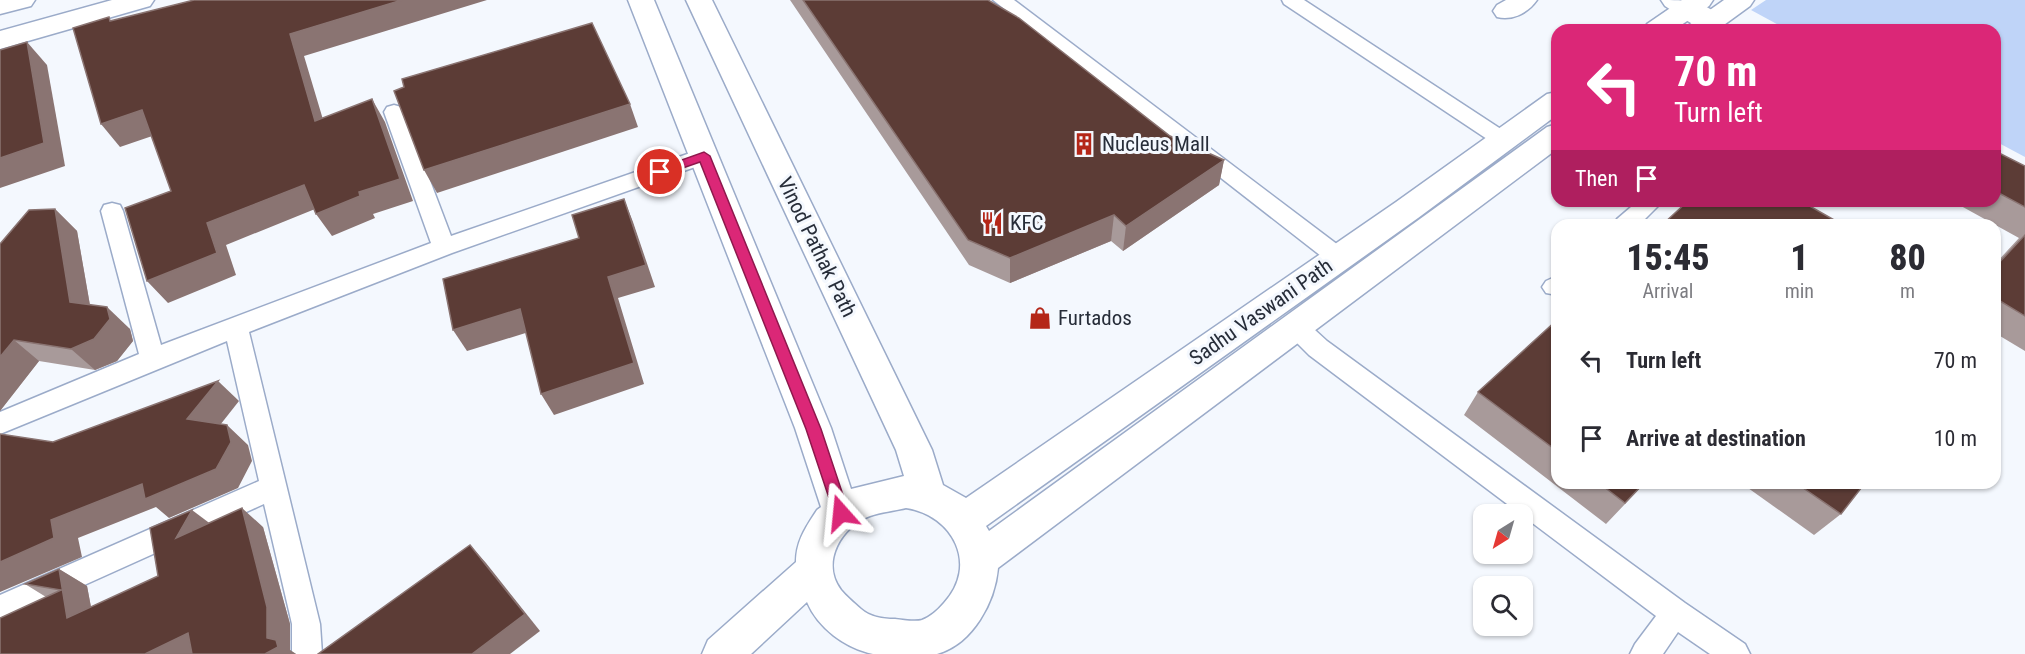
<!DOCTYPE html>
<html lang="en">
<head>
<meta charset="utf-8">
<style>
  body { margin:0; font-family:"Roboto Condensed",sans-serif; background:#f7f7f7; color:#2b2b33; height:100vh; display:flex; flex-direction:column; font-size:22px; white-space:nowrap }
  * { box-sizing:border-box; margin:0 }
  p { font-size:20px; color:#7c7c81 }
  .icon { flex:none; width:33px; height:33px; fill:none; stroke:currentColor; stroke-width:2; stroke-linecap:round; stroke-linejoin:round }
  .map { position:relative; flex:1; overflow:hidden }
  .drawer { position:absolute; left:1551px; top:219px; width:450px; height:270px; display:flex; flex-direction:column; background:#fff; border-radius:18px; box-shadow:0 2px 4px #0004 }
  .drawer>* { flex:none }
  .guide { position:absolute; left:1551px; top:24px; width:450px; height:183px; border-radius:18px; box-shadow:0 2px 4px #0004; background:#db2777; color:#fff; overflow:hidden }
  .needle { width:39px; rotate:217deg }
  .buttons { position:absolute; left:1473px; top:504px; display:grid; gap:12px }
  .buttons a { display:grid; place-items:center; width:60px; height:60px; border-radius:12px; background:#fff; box-shadow:0 2px 4px #0004; font-size:30px }
  .pin { position:absolute; display:grid; place-items:center; width:51px; height:51px; color:#fff; margin:-26px; border:3px solid #fff; border-radius:50%; box-shadow:0 2px 6px #0007 }
  .me { position:absolute; width:66px; margin:-33px; rotate:342deg; stroke-linejoin:round; filter:drop-shadow(0 0 4px #0008) }
  .turn { display:flex; align-items:center; gap:21px; height:126px; padding:0 24px; font-size:27px }
  .turn .icon { width:78px; height:78px; stroke-width:2.5 }
  .turn b { display:block; font-size:42px; line-height:51px }
  .then { display:flex; align-items:center; height:57px; padding:0 24px; background:#0003; gap:12px; font-size:22px }
  .eta { display:flex; justify-content:space-evenly; align-items:center; height:102px; text-align:center }
  .eta b { font-size:36px; font-weight:800; line-height:42px }
  ul { padding:0; list-style:none }
  li { display:flex; align-items:center; gap:18px; height:78px; padding:0 24px }
  li div { flex:1 }
  li b { display:block; font-size:22px }
  li em { font-style:normal }
  .map>svg:first-child { display:block }
</style>
</head>
<body>
<div class="map">
<svg width="2025" height="654" viewBox="0 0 2025 654">
  <rect width="100%" height="100%" fill="#f4f8fe"/>
  <!-- green -->
  <path fill="#bfd4f8" d="M1766,0H2025V157L1995,141V30H1788L1751,10Z"/>
  <g fill="none" stroke-linecap="round" stroke-linejoin="round">
    <!-- lane casing -->
    <g stroke="#9babc9" stroke-width="3">
      <g id="lane">
        <path d="M993,0H1014L1346,251L1349,257L1346,263L1338,266L1330,263Z"/>
        <path d="M1282,0H1304L1510,135L1513,140L1510,145L1503,147L1496,145L1284,4Z"/>
        <path d="M394,105L401,107L404,112L451,236L696,151L704,149L712,151L715,156L712,161L452,253L249,332L320,624L322,654H292V624L264,504L0,623V595L259,481L227,341L0,434V412L139,354L101,211L104,205L112,203L120,205L123,211L161,345L431,243L384,112L387,107Z"/>
        <path d="M1638,201H1663L1639,225H1614L1617,219Z"/>
        <path d="M1557,276V295L1546,293L1542,287L1546,281Z"/>
        <path d="M1295,316L1303,319L1327,341L1685,603L1745,644L1750,654H1710L1678,632L1663,654H1630L1635,644L1656,616L1309,355L1287,333L1283,326L1287,319Z"/>
      </g>
    </g>
    <!-- street casing -->
    <g stroke="#9babc9" stroke-width="3">
      <g id="street">
        <path d="M1506,0H1537C1528,13 1512,21 1497,17L1493,11L1497,5Z"/>
        <path d="M1661,0C1684,0 1709,0 1723,22L1719,28C1699,33 1681,16 1665,6Z"/>
      </g>
    </g>
    <!-- secondary casing -->
    <g stroke="#9babc9" stroke-width="3">
      <g id="secondary">
        <path d="M0,0H35L31,6L0,14Z"/>
        <path d="M112,0H154L150,6L0,49V31Z"/>
        <path d="M628,0H654L831,428L851,489L904,476L896,450L686,0H712L932,450L943,485L966,498L1396,202L1547,94L1557,92V115L1418,218L986,526L989,531L1547,127L1557,124V149L998,568C995,602 973,644 937,654C929,654 918,654 910,654C898,654 884,654 873,654C845,648 818,628 807,602L751,654H702L708,640L796,562C796,541 806,527 817,510L821,507L795,428ZM906,508C953,515 979,565 944,603C939,609 930,617 922,620C915,622 903,620 895,619C883,619 870,617 861,609C854,603 846,596 841,590C820,562 842,526 870,516C881,512 894,511 906,508Z"/>
        <path d="M1682,0H1713L1709,6L1674,30H1643L1647,24Z"/>
        <path d="M1724,0H1754L1750,6L1717,30H1686L1690,24Z"/>
      </g>
    </g>
    <!-- lane -->
    <use href="#lane" fill="#fff" fill-rule="evenodd"/>
    <!-- street -->
    <use href="#street" fill="#fff" fill-rule="evenodd"/>
    <!-- secondary -->
    <use href="#secondary" fill="#fff" fill-rule="evenodd"/>
  </g>
  <!-- wall -->
  <g fill="#a89a9a">
    <path d="M790,0H988L1170,136L1224,160L1219,185L1123,251L1111,241L1010,283L969,265Z"/>
    <path d="M1995,151L2025,166V351L1995,333V264L2019,238L1952,201H1995Z"/>
    <path d="M55,209L77,231L90,305L130,329L133,341L117,361L95,370L39,361L0,411V244Z"/>
    <path d="M1557,320V483H1645L1606,524L1464,415L1478,392Z"/>
    <path d="M1741,483H1865L1841,514L1814,535Z"/>
    <path d="M209,523L263,527L290,624V650L296,654H0L46,597L25,584L59,569L87,586L91,607L158,576Z"/>
  </g>
  <!-- shaded-wall -->
  <g fill="#8a7472">
    <path d="M402,0H487L304,56L330,143L315,121L290,34Z"/>
    <path d="M27,42L47,65L65,166L0,188V158Z"/>
    <path d="M372,99L385,122L413,201L373,214L375,218L332,236L316,214L359,192Z"/>
    <path d="M630,104L638,127L437,193L424,170Z"/>
    <path d="M142,110L161,133L120,147L101,124Z"/>
    <path d="M1224,160L1219,185L1123,251L1126,226Z"/>
    <path d="M304,185L320,207L226,245L236,275L168,303L147,281L207,223Z"/>
    <path d="M624,199L633,222L655,287L618,298L644,384L554,415L541,394L608,277Z"/>
    <path d="M55,209L77,231L93,323L70,302Z"/>
    <path d="M1114,215L1111,241L1010,283V258Z"/>
    <path d="M107,307L130,329L133,341L117,361L95,370L71,349Z"/>
    <path d="M520,309L532,331L467,351L453,330Z"/>
    <path d="M14,340L39,361L0,411V357Z"/>
    <path d="M218,381L239,401L209,439L187,419Z"/>
    <path d="M227,425L248,445L252,461L238,488L169,518L156,507L78,538L82,557L0,592V562L51,520Z"/>
    <path d="M242,508L263,527L290,624V650L296,654H265L267,638Z"/>
    <path d="M192,510L216,528L176,538Z"/>
    <path d="M470,545L486,563L540,631L510,654H472Z"/>
    <path d="M59,569L87,586L96,634L67,618Z"/>
    <path d="M188,633L204,654H145Z"/>
  </g>
  <!-- building -->
  <g fill="#5c3c36" stroke="#8a7472" stroke-width="1.5">
    <path d="M194,0H402L290,34L315,121L372,99L400,179L359,192L360,196L316,214L304,185L207,223L217,253L147,281L125,208L171,191L142,110L101,124L73,28L109,17L110,21Z"/>
    <path d="M803,0H988L1019,18L1170,136L1224,160L1126,226L1114,215L1010,258L968,240Z"/>
    <path d="M592,23L630,104L424,170L394,91L404,87L402,79Z"/>
    <path d="M27,42L44,143L0,158V50Z"/>
    <path d="M1995,151L2025,166V207L1995,191Z"/>
    <path d="M624,199L646,265L608,277L634,363L541,394L520,309L453,330L443,279L579,238L572,215Z"/>
    <path d="M1688,201H1801L1843,225H1662Z"/>
    <path d="M55,209L70,302L107,307L110,319L94,339L71,349L14,340L0,357V244L29,210Z"/>
    <path d="M2025,235V316L1995,298V267Z"/>
    <path d="M1557,320V451L1478,392Z"/>
    <path d="M218,381L187,419L227,425L231,442L216,469L145,499L142,484L51,520L54,538L0,562V434L53,442Z"/>
    <path d="M1599,483H1644L1625,503Z"/>
    <path d="M1796,483H1865L1841,514Z"/>
    <path d="M242,508L267,607V638L276,640L278,647L265,654H192L188,633L145,654H0V618L61,590L25,584L59,569L67,618L158,576L150,528L192,510L176,538Z"/>
    <path d="M470,545L525,614L472,654H318Z"/>
  </g>
  <!-- route -->
  <path fill="#db2777" stroke="#8e194d" stroke-width="1.5" d="M704,152L710,156L821,429L849,513L847,518L841,520L836,518L834,513L806,429L700,162L660,176L654,172L656,169Z"/>
  <!-- icons -->
  <defs>
    <g id="building-bare" transform="scale(1.8)"><path d="M-4-6H4V6H1V3H-1V6H-4ZM-2.5-4.3h1.7v1.8h-1.7ZM.8-4.3h1.7v1.8H.8ZM-2.5-1h1.7V.8h-1.7ZM.8-1h1.7V.8H.8Z" fill="#b42618" stroke="#f4f8fe" stroke-width="2.5" paint-order="stroke"/></g>
    <g id="restaurant-bare" transform="scale(1.8)"><path d="M-5-6h1v4h1v-4h1v4h1v-4h1v5L-1.5 .5V6h-2V.5L-5-1ZM5-6V6H3V1.5H1.5Q1.5-4 5-6Z" fill="#b42618" stroke="#f4f8fe" stroke-width="2.5" paint-order="stroke"/></g>
    <g id="shop-bare" transform="scale(1.8)"><path d="M-5-2.5h2.3a2.7 3.5 0 0 1 5.4 0H5L5.5 6h-11ZM-1.5-2.5h3a1.5 2.3 0 0 0-3 0Z" fill="#b42618" stroke="#f4f8fe" stroke-width="2.5" paint-order="stroke"/></g>
  </defs>
  <g fill-rule="evenodd">
    <use href="#building-bare" x="1084" y="144"/>
    <use href="#restaurant-bare" x="992" y="223"/>
    <use href="#shop-bare" x="1040" y="318"/>
  </g>
  <g text-anchor="middle" stroke-width="6" stroke-linejoin="round" paint-order="stroke">
    <!-- poi labels -->
    <g font-size="21" fill="#272d39" stroke="#f4f8fe" text-anchor="start">
      <text x="1102" y="151">Nucleus Mall</text>
      <text x="1010" y="230">KFC</text>
      <text x="1058" y="325">Furtados</text>
    </g>
    <!-- street labels -->
    <g font-size="21" fill="#272d39" stroke="#f4f8fe">
      <text transform="translate(817 247) rotate(64)" y="7">Vinod Pathak Path</text>
      <text transform="translate(1261 312) rotate(-35)" y="7">Sadhu Vaswani Path</text>
    </g>
  </g>
</svg>
<div class="buttons">
<a><svg class="needle" viewBox="-14 -14 28 28"><path d="M0-13l5 13h-10z" fill="#e53935"/><path d="M0 13l5-13h-10z" fill="#7c7c81"/></svg></a>
<a><svg class="icon" aria-label="search" viewBox="0 0 24 24"><circle cx="10" cy="10" r="6"/><path d="M15 15l6 6"/></svg></a>
</div>
<div class="pin" style="left:660px;top:172px;background:#d93025"><svg class="icon" aria-label="arrive" viewBox="0 0 24 24"><path d="M6 21V4h12l-3 4 3 4H6"/></svg></div>
<svg class="me" style="left:841px;top:513px" viewBox="-20 -20 40 40"><path d="M0-17L14 15 0 8-14 15z" fill="#db2777" stroke="#fff" stroke-width="4"/></svg>
<div class="guide">
<div class="turn"><svg class="icon" aria-label="left" viewBox="0 0 24 24"><path d="M17 20v-9H6M10 6l-5 5 5 5"/></svg><div><b>70 m</b>Turn left</div></div>
<div class="then">Then<svg class="icon" aria-label="arrive" viewBox="0 0 24 24"><path d="M6 21V4h12l-3 4 3 4H6"/></svg></div>
</div>
<section class="drawer">
<div class="eta">
<div><b>15:45</b><p>Arrival</p></div>
<div><b>1</b><p>min</p></div>
<div><b>80</b><p>m</p></div>
</div>
<ul>
<li><svg class="icon" aria-label="left" viewBox="0 0 24 24"><path d="M17 20v-9H6M10 6l-5 5 5 5"/></svg><div><b>Turn left</b></div><em>70 m</em></li>
<li><svg class="icon" aria-label="arrive" viewBox="0 0 24 24"><path d="M6 21V4h12l-3 4 3 4H6"/></svg><div><b>Arrive at destination</b></div><em>10 m</em></li>
</ul>
</section>
</div>
</body>
</html>
